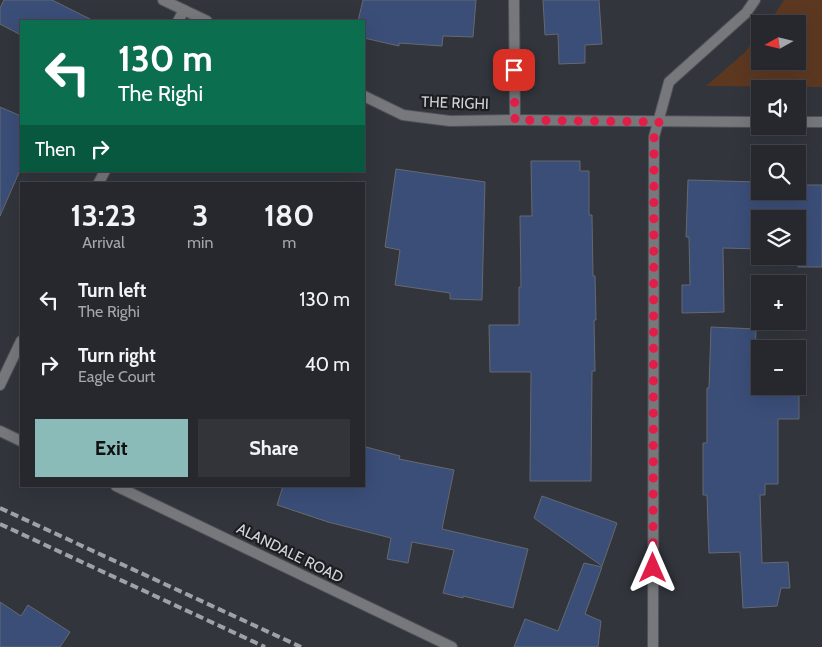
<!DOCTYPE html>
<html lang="en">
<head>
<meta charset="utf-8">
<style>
  body { margin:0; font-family:Cabin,sans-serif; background:#323439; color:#f1f3f6; height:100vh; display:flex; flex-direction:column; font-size:19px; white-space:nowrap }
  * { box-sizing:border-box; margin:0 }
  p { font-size:16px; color:#a4a6aa }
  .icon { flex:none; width:28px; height:28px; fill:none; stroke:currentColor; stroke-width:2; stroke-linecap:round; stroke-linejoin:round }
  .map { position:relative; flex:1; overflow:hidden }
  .drawer { position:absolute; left:20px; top:182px; width:345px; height:305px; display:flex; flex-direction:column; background:#26282d; border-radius:0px; box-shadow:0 5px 20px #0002,0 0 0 1px #424449 }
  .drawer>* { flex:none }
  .top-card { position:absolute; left:20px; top:20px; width:345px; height:152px; border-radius:0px; box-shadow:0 5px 20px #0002,0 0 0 1px #424449; background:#0b6e4f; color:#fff; overflow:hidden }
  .needle { width:32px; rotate:262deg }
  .buttons { position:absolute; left:751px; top:15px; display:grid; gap:10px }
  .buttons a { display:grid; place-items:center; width:55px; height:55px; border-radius:0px; background:#26282d; box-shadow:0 5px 20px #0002,0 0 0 1px #424449; font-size:25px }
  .pin { position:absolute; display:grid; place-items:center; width:42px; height:42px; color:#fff; margin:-21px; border-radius:10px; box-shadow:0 2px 8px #0006 }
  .me { position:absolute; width:55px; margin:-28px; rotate:0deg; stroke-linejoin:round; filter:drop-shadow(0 0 4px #0008) }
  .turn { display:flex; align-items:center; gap:18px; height:105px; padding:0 15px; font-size:22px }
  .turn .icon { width:65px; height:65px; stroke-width:2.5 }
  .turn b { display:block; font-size:35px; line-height:42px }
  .then { display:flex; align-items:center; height:48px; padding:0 15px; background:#0003; gap:10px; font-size:19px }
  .eta { display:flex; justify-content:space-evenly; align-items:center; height:85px; text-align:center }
  .eta b { font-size:30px; font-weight:700; line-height:35px }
  .button { display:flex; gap:10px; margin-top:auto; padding:10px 15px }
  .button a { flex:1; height:58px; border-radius:0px; background:#8bbbb9; color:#111; font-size:20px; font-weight:700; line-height:58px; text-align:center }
  .button a+a { background:#323439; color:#f1f3f6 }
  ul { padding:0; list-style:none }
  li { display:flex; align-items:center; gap:15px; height:65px; padding:0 15px }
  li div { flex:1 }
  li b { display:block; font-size:19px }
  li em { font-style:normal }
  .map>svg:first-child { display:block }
</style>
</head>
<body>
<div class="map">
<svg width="822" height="647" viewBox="0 0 822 647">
  <rect width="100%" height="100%" fill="#32353c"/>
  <!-- green -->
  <path fill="#5d3821" d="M784,0H822V87L706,86L744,53L760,33V61H798V24H768Z"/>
  <!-- building -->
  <g fill="#3b4e78" stroke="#656970">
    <path d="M4,0H52L94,21H21V35L0,24V8Z"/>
    <path d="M363,0H476L473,37L443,36L442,46L399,43V46L364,38V21H358Z"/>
    <path d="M543,0H599L602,44L585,45V63L559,64L558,34L545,35Z"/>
    <path d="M0,107L21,116V168L0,216Z"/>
    <path d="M531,161H580V171H589V215H592L593,276H595L596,320H594L595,371H592L591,481H530L531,372H490L489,325H519V287H521L520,216H532Z"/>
    <path d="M396,169L485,182L482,300L450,299V293L395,285L400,250L385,247Z"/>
    <path d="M688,180L760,182V191H798V185H822V267H798V219H760V249L723,248L724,312L682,313V285H690L689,237H686Z"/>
    <path d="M711,327L756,329L754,388H799V419H778V484H765V495H760L762,563L788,562L790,588H781L777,606L743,608L740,552L709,553L707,495H703V443H707V388H709Z"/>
    <path d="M366,447L400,456L399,459L454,470L442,529L528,549L513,608L463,596V598L443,593L454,550L412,542L408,563L387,559L391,538L328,522L277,505L283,486H364V458Z"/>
    <path d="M542,496L617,523L602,566L534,518Z"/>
    <path d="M584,563L602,567L585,614L601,621L598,647H514L525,619L558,631Z"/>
    <path d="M0,602L21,616L28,605L70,632L60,647H0Z"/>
  </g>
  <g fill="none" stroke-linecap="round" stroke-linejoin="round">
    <!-- minor casing -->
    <g stroke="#4f5258" stroke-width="12">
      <g id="minor">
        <path d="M163,0L207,21"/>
        <path d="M514,0L515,120"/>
        <path d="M178,21L184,10"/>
        <path d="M364,96L403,115L450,121L515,120L760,122"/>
        <path d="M798,122H822"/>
        <path d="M98,184L105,171"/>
        <path d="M0,385L21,341"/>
        <path d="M0,431L21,441"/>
        <path d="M116,486L452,647"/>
        <path d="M653,647L654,137L669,82L746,13L755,0"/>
      </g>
    </g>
    <!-- minor -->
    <use href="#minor" stroke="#77787c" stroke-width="10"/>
    <!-- rail -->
    <g stroke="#9ea1a6" stroke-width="4" stroke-dasharray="8 4" stroke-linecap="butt">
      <path d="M0,508L301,647"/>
      <path d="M0,524L265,647"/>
    </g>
  </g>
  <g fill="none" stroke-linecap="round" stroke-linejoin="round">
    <!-- route -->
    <path stroke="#e11d48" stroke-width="9" stroke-dasharray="0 16.2" d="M514,70L515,120L659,122L654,137L653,568"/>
  </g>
  <g text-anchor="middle" stroke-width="4.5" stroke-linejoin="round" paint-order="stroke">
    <!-- street labels -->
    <g font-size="15" fill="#d2d4d9" stroke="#1b1d20">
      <text transform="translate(455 103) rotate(2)" y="5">THE RIGHI</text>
      <text transform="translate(290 553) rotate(26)" y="5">ALANDALE ROAD</text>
    </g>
  </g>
</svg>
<div class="buttons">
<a><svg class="needle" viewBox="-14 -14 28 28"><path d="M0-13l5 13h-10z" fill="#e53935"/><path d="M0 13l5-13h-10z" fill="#a4a6aa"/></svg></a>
<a><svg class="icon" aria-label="sound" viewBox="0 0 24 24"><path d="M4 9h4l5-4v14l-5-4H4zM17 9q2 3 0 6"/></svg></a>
<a><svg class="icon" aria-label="search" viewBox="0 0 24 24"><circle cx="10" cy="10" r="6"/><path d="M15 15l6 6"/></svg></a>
<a><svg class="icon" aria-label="layers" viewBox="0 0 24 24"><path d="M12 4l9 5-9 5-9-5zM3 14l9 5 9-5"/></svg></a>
<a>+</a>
<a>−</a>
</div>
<div class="pin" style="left:514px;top:70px;background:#d93025"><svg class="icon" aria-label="arrive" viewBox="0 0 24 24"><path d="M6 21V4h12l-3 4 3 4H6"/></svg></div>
<svg class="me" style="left:653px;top:568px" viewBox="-20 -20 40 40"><path d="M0-17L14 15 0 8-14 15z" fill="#e11d48" stroke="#fff" stroke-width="4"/></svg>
<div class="top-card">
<div class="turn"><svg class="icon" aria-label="left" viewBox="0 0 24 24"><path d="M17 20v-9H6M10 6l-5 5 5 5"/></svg><div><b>130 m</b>The Righi</div></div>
<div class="then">Then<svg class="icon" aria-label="right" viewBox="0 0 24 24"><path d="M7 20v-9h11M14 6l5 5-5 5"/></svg></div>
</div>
<section class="drawer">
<div class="eta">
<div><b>13:23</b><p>Arrival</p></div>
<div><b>3</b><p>min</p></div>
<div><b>180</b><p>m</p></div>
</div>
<ul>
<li><svg class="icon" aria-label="left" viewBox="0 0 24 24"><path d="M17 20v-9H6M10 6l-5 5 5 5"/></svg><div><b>Turn left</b><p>The Righi</p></div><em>130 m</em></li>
<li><svg class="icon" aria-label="right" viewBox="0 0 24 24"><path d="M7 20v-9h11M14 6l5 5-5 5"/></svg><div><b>Turn right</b><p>Eagle Court</p></div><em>40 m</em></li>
</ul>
<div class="button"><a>Exit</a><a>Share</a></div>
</section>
</div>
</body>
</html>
